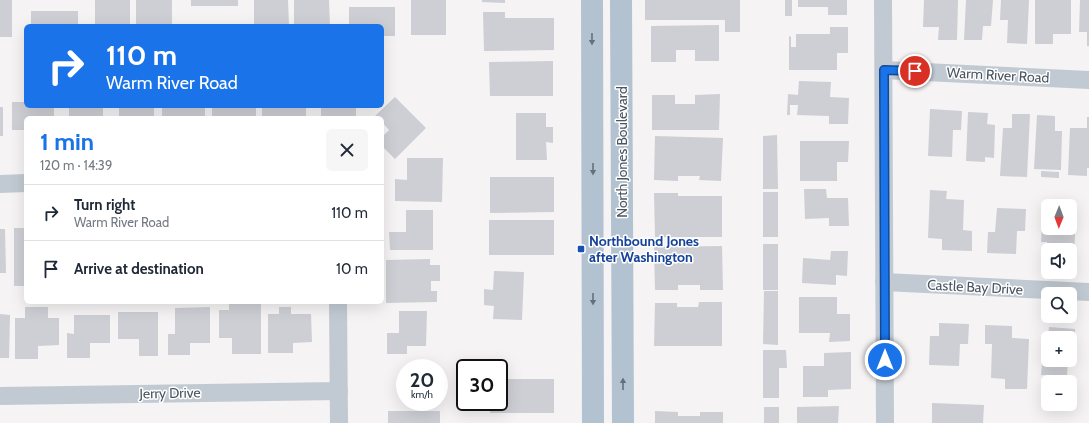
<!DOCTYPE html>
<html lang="en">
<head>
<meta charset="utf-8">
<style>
  body { margin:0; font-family:Cabin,sans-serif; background:#f6f6f7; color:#1f2937; height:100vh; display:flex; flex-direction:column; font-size:15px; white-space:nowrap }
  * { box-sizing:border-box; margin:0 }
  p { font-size:13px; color:#747a83 }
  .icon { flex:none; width:22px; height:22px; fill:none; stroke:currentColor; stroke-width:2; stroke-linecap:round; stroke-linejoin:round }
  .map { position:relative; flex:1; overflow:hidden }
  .sheet { position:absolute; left:24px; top:116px; width:360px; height:188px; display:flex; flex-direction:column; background:#fff; border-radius:6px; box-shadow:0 4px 16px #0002 }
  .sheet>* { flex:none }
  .hud { position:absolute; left:24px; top:24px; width:360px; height:84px; border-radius:6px; box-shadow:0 4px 16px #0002; background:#1a73e8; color:#fff; overflow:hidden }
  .needle { width:26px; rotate:181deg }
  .controls { position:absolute; left:1041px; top:199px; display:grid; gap:8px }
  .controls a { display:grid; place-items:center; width:36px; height:36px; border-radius:6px; background:#fff; box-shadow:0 4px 16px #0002; font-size:20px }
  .speed { position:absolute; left:396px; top:359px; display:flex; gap:8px; font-size:20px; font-weight:700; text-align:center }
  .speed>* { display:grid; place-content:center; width:52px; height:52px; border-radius:50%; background:#fff; box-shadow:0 4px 16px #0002; line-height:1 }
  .speed small { font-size:10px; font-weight:400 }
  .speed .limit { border:2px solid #111; border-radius:6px; background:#fff; color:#111 }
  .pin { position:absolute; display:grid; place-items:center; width:34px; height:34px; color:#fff; margin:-17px; border:2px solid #fff; border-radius:50%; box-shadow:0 1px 4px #0007 }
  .me { position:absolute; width:44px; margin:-22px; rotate:0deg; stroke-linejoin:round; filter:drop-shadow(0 0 3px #0008) }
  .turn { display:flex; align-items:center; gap:14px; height:84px; padding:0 16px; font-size:18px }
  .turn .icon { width:52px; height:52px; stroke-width:2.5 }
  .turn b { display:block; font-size:28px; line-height:34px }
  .round { display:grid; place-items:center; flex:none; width:42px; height:42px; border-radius:6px; background:#f6f6f7 }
  .overview { display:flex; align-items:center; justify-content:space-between; height:68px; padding:0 16px }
  h1 { font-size:24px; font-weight:700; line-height:30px; color:#1a73e8 }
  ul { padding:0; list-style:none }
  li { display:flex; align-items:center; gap:12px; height:56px; padding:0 16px; border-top:1px solid #e0e1e3 }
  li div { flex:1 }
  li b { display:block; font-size:15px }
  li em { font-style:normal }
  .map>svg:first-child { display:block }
</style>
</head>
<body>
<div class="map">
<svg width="1089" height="423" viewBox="0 0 1089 423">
  <rect width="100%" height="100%" fill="#f5f3f3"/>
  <!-- building -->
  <g fill="#cdcfd5">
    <rect x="0" y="0" width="12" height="37"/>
    <rect x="95" y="0" width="35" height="26"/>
    <rect x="136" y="0" width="36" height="26"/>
    <rect x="191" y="0" width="47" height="6"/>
    <path d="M254,0H288L289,26H254Z"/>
    <path d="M294,0H329L330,26H294Z"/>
    <rect x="411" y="0" width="35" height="35"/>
    <path d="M482,0H505V3L482,2Z"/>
    <path d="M645,0H740V32H725V20H645Z"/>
    <rect x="785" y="0" width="7" height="16"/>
    <path d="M798,0H847V15H828V7H798Z"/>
    <path d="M924,0H958L957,40H938L939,27H923Z"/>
    <path d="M966,0H993L991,26H983L982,40H964Z"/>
    <path d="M1001,0H1029L1027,44L1007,43L1008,20H1000Z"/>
    <path d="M1035,0H1071V34H1053V44H1035Z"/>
    <path d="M1080,0H1089V46H1087V32H1079Z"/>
    <path d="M349,7H395V36H382V26H349Z"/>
    <rect x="31" y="11" width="47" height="15"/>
    <path d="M483,12H505V18H554V50L484,51Z"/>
    <path d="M719,25V61H695V50H676V62H651V26Z"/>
    <path d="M830,27H848V53H837V70H789V36L791,37V47H796V34H830Z"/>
    <path d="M553,61V96H490L489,62Z"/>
    <path d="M799,81L831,82L830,97L849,98L848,124H829V116L797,115L798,105H790V115H787L788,94L798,95Z"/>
    <path d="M720,94L719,130H652V95H675V104H695V95Z"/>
    <path d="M395,97L426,128L395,159L382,146V137L389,130L382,122V118H377L375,116Z"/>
    <path d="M12,102H26V106H54V118H26V130H12Z"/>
    <rect x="69" y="106" width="34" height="12"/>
    <rect x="119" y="106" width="35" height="12"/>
    <rect x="162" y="106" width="43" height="12"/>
    <rect x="212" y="106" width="44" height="12"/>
    <rect x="262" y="106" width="44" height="12"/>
    <path d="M321,106H356V118H313V116H321Z"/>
    <rect x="0" y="107" width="3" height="29"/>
    <path d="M930,109L962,111L961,130H953L952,157L928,156Z"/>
    <path d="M968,112L988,113L987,124L995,125L994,158L985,157V162L966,161Z"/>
    <path d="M516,113H546V127H553V143L546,142L547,160H516Z"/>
    <path d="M1012,114H1030L1027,177L1000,176L1003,128H1012Z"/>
    <path d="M1037,115L1055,116V131H1062L1061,170L1034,169Z"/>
    <path d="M1087,117H1089V168H1087V176L1068,175L1070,128H1087Z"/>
    <path d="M777,135L778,189H763V136Z"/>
    <path d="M655,136L723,138L721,181L699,180L700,176H678V181L654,180Z"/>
    <path d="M800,141H849L848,162H837V181H800Z"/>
    <path d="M407,158H443L442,202L395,201V179L407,180Z"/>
    <path d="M1041,171L1059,172V178L1041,177Z"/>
    <path d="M490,177H554V212L490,213Z"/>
    <path d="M804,189H826L827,198H848L849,226H829V218L805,219Z"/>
    <path d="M930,190L947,191L946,199L964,200L963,230L972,231V251L942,250V239L928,238Z"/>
    <rect x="763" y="192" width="15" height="45"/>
    <path d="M654,193H678V196H722V237H655Z"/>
    <path d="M997,208L1026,209L1025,231H1017L1016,254L987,253L988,232H995Z"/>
    <path d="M1043,208H1048V228H1068V234H1075L1074,256L1070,255V250H1047V242H1041Z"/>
    <path d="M406,210H433V250H390L389,232H406Z"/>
    <rect x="489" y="220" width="65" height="35"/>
    <path d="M14,228H26V276H24V286H14Z"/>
    <path d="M0,229H5L6,273H0Z"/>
    <rect x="763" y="244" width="15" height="46"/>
    <path d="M722,246L723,290H700V285H678V290H655L654,247Z"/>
    <path d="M831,251H848L847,276L836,275V285L802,283L803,258L830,260Z"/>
    <path d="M430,259V265H440V281H431V291H437V302L386,303V260Z"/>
    <path d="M494,271L524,272L522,320L493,319L494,306L484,305V289L493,290Z"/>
    <path d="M764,291H778V345L763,344Z"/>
    <path d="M799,297H837V314H850V341L829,342L830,333H799Z"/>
    <path d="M699,302H722V346H654L655,303H677V307H698Z"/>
    <path d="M229,303H261V354H232V338H219V310H229Z"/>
    <path d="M25,307H48V318H59V345L38,346V359H15V318H25Z"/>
    <path d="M210,307V343H190V355H168V334H175V308Z"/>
    <path d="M279,307H291V314H311L312,342L293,343V353H268V314H279Z"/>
    <path d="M399,311H427L426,346H407V354H387V333H399Z"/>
    <path d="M118,312H158V356H139V339H118Z"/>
    <path d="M0,314L10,315L9,358H0Z"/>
    <path d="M74,315H110V343H90V358H67V333L74,334Z"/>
    <path d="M939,323L969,324L968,344H960L959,366L929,365L930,336H939Z"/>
    <path d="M985,325L1012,326V338L1029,339L1027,389H1005V379L991,378L992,344H985Z"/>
    <path d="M1049,327L1075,329L1074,351H1070V338H1048Z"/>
    <path d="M1044,340H1048V360H1068L1067,376L1041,375Z"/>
    <path d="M763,350H786L787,368H779V398H763Z"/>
    <path d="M851,352V389L828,390V397H803V366H824V353Z"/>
    <path d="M499,379H554V413H490V402H499Z"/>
    <path d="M932,403L984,405L983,423H932Z"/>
    <path d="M839,406L838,423H797V407Z"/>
    <rect x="764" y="407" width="15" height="16"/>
    <rect x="388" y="411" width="52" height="12"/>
    <path d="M655,411L678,412V416H700V412H723V423H655Z"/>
  </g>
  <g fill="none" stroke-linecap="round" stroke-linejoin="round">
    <!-- street -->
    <g stroke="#c1cad2" stroke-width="18">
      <path d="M883,0L885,423"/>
      <path d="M884,70L1089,80"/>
      <path d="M0,184L26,183"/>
      <path d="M884,282L1089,292"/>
      <path d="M338,302L339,423"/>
      <path d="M0,396L339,391"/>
    </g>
    <!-- primary -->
    <g stroke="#b3c2d1" stroke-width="22">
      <path d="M592,0L593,423"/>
      <path d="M621,0L623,423"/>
    </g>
  </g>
  <!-- one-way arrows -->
  <defs><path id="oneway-solid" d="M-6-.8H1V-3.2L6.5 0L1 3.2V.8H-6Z"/></defs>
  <g fill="#64717d">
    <use href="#oneway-solid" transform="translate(592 39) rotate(90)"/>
    <use href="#oneway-solid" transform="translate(593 169) rotate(90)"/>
    <use href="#oneway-solid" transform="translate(593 299) rotate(90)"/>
    <use href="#oneway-solid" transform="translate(623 384) rotate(-90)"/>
  </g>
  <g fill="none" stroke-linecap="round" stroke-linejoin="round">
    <!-- route casing -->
    <g stroke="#114b97" stroke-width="10">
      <path id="route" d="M885,360L884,70L915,71"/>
    </g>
    <!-- route -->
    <use href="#route" stroke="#1a73e8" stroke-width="7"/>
  </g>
  <!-- markers -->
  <rect fill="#1a4fb4" stroke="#fff" stroke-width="1.5" x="577" y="245" width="8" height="8" rx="2"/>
  <g text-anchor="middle" stroke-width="3" stroke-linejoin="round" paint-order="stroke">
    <!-- street labels -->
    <g font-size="14" fill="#4a5661" stroke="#fff">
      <text transform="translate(998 75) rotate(3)" y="5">Warm River Road</text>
      <text transform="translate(622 152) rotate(-90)" y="5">North Jones Boulevard</text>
      <text transform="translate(975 287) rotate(3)" y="5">Castle Bay Drive</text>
      <text transform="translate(170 393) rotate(-1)" y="5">Jerry Drive</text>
    </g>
    <!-- transit labels -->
    <g font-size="14" font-weight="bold" fill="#164399" stroke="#fff" text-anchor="start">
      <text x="589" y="246">Northbound Jones<tspan x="589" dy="16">after Washington</tspan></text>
    </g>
  </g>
</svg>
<div class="controls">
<a><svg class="needle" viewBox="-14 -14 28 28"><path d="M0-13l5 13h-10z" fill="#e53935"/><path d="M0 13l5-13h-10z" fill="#747a83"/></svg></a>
<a><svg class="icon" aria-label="sound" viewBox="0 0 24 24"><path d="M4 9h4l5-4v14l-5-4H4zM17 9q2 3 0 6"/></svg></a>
<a><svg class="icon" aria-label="search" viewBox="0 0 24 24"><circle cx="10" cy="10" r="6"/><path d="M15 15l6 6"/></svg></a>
<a>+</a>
<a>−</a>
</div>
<div class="speed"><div>20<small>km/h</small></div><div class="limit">30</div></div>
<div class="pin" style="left:915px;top:71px;background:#d93025"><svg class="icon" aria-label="arrive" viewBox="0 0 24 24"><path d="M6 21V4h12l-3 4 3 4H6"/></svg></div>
<svg class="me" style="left:885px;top:360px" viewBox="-20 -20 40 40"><circle r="17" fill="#1a73e8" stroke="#fff" stroke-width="3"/><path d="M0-11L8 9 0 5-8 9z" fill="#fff"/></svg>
<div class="hud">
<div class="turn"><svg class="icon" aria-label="right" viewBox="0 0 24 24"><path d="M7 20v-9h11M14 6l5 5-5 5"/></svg><div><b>110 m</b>Warm River Road</div></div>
</div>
<section class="sheet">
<div class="overview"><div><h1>1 min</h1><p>120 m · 14:39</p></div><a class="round"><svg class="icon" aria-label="close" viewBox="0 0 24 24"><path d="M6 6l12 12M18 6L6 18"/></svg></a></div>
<ul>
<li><svg class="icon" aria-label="right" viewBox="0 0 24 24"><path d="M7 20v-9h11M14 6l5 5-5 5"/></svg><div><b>Turn right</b><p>Warm River Road</p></div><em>110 m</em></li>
<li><svg class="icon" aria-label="arrive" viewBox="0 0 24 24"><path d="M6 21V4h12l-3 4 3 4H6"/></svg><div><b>Arrive at destination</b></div><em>10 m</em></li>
</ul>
</section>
</div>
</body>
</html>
